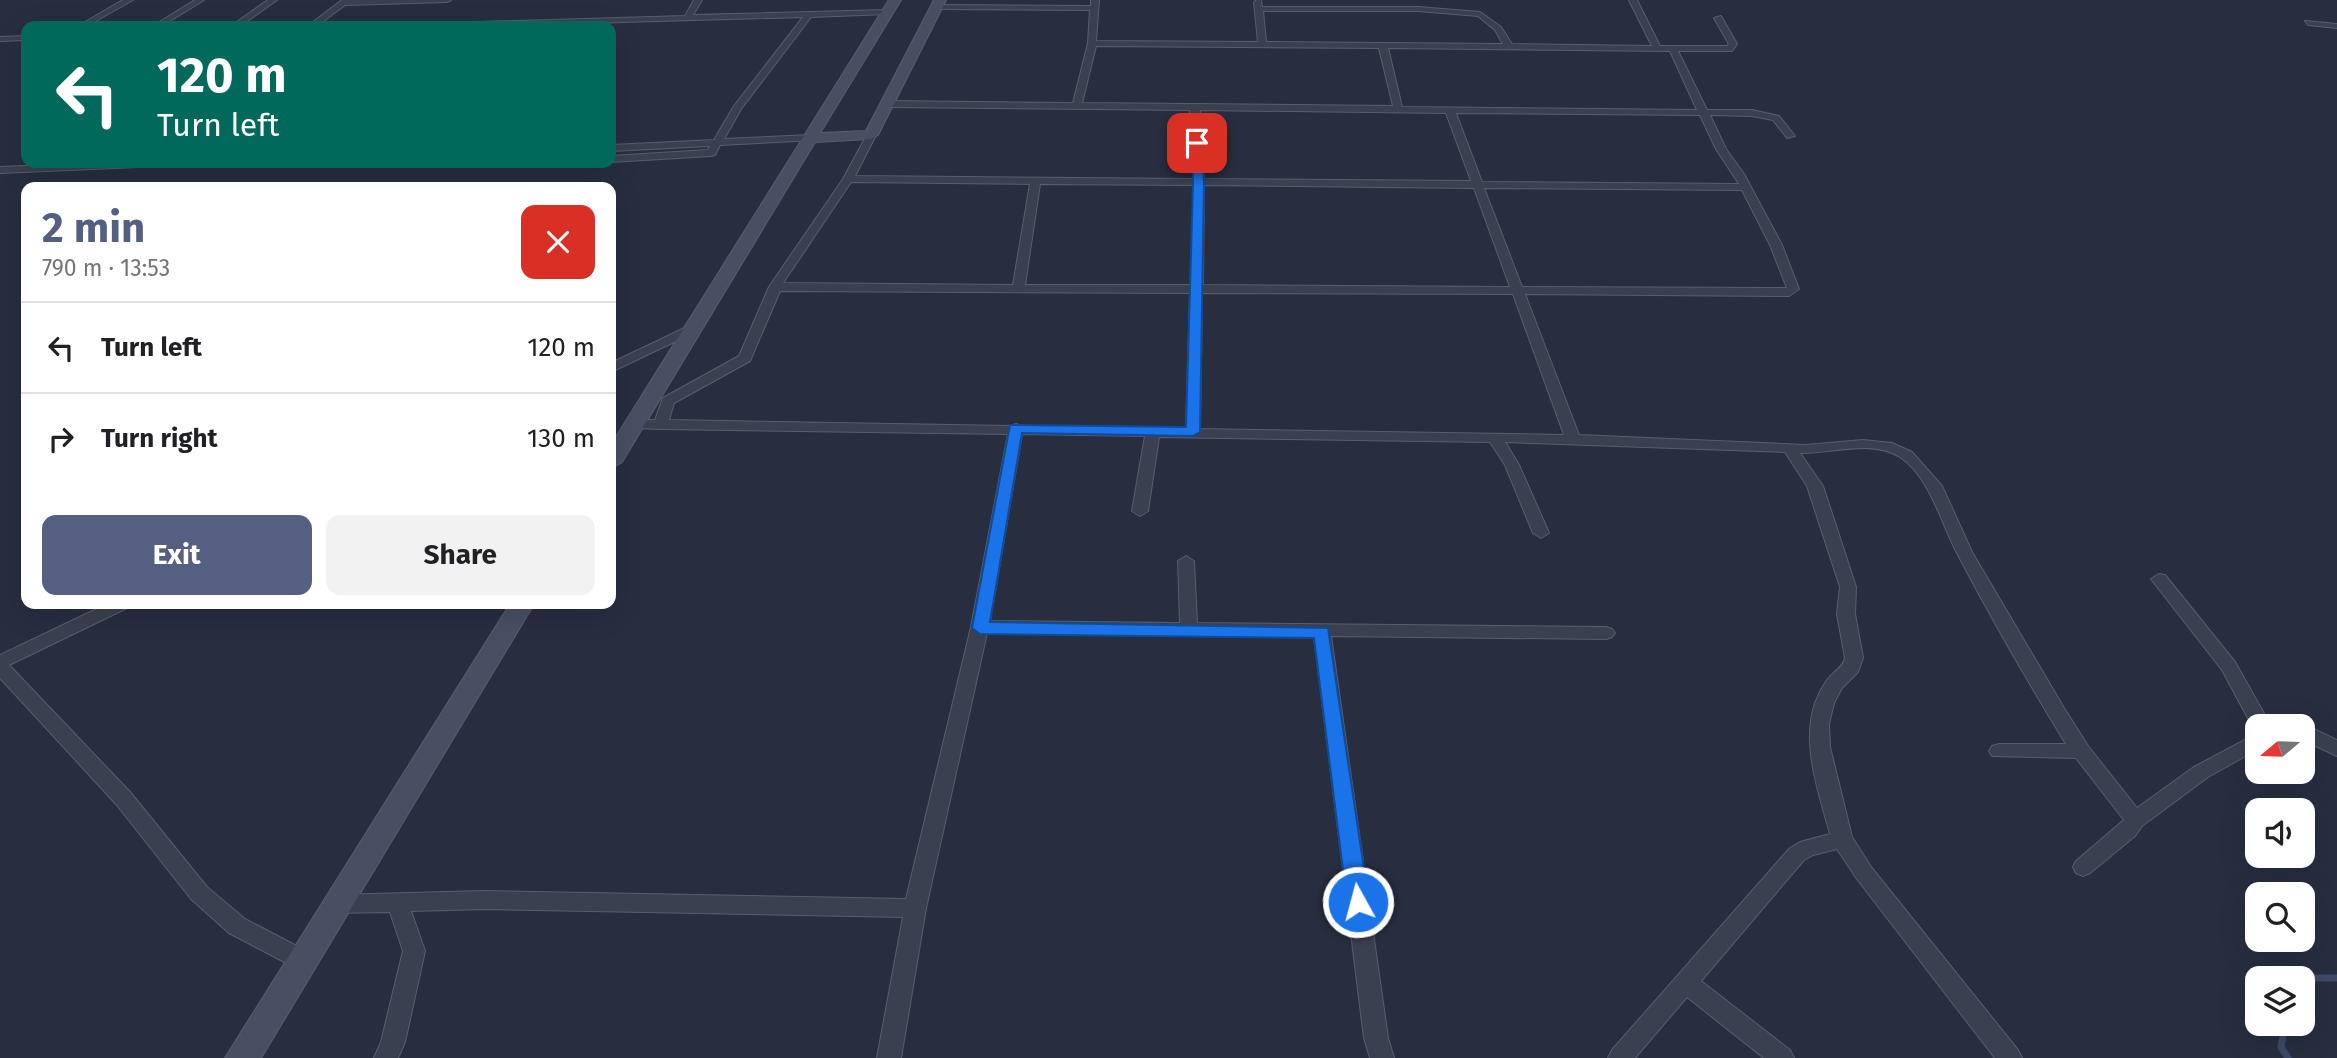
<!DOCTYPE html>
<html lang="en">
<head>
<meta charset="utf-8">
<style>
  body { margin:0; font-family:"Fira Sans",sans-serif; background:#f2f2f2; color:#202124; height:100vh; display:flex; flex-direction:column; font-size:26px; white-space:nowrap }
  * { box-sizing:border-box; margin:0 }
  p { font-size:23px; color:#757577 }
  .icon { flex:none; width:38px; height:38px; fill:none; stroke:currentColor; stroke-width:2; stroke-linecap:round; stroke-linejoin:round }
  .map { position:relative; flex:1; overflow:hidden }
  .drawer { position:absolute; left:21px; top:182px; width:595px; height:427px; display:flex; flex-direction:column; background:#fff; border-radius:14px; box-shadow:0 7px 28px #0002 }
  .drawer>* { flex:none }
  .guide { position:absolute; left:21px; top:21px; width:595px; height:147px; border-radius:14px; box-shadow:0 7px 28px #0002; background:#00695c; color:#fff; overflow:hidden }
  .needle { width:46px; rotate:251deg }
  .fabs { position:absolute; left:2245px; top:714px; display:grid; gap:14px }
  .fabs a { display:grid; place-items:center; width:70px; height:70px; border-radius:14px; background:#fff; box-shadow:0 7px 28px #0002; font-size:35px }
  .pin { position:absolute; display:grid; place-items:center; width:60px; height:60px; color:#fff; margin:-30px; border-radius:14px; box-shadow:0 4px 10px #0006 }
  .me { position:absolute; width:77px; margin:-38px; rotate:353deg; stroke-linejoin:round; filter:drop-shadow(0 0 5px #0008) }
  .turn { display:flex; align-items:center; gap:24px; height:147px; padding:0 21px; font-size:32px }
  .turn .icon { width:91px; height:91px; stroke-width:2.5 }
  .turn b { display:block; font-size:49px; line-height:60px }
  .round { display:grid; place-items:center; flex:none; width:74px; height:74px; border-radius:14px; background:#f2f2f2 }
  .overview { display:flex; align-items:center; justify-content:space-between; height:119px; padding:0 21px }
  h1 { font-size:42px; font-weight:700; line-height:52px; color:#545f81 }
  .action { display:flex; gap:14px; margin-top:auto; padding:14px 21px }
  .action a { flex:1; height:80px; border-radius:14px; background:#545f81; color:#fff; font-size:28px; font-weight:700; line-height:80px; text-align:center }
  .action a+a { background:#f2f2f2; color:#202124 }
  ul { padding:0; list-style:none }
  li { display:flex; align-items:center; gap:21px; height:91px; padding:0 21px; border-top:2px solid #e0e0e0 }
  li div { flex:1 }
  li b { display:block; font-size:26px }
  li em { font-style:normal }
  .map>svg:first-child { display:block }
</style>
</head>
<body>
<div class="map">
<svg width="2337" height="1058" viewBox="0 0 2337 1058">
  <rect width="100%" height="100%" fill="#272e40"/>
  <g fill="none" stroke-linecap="round" stroke-linejoin="round">
    <!-- stream -->
    <g stroke="#3e4968" stroke-width="7">
      <path d="M2292,978H2337"/>
      <path d="M2285,1024L2281,1047L2288,1058"/>
    </g>
    <!-- street casing -->
    <g stroke="#595e6d" stroke-width="2">
      <g id="street">
        <path d="M123,0H133L87,26H78Z"/>
        <path d="M195,0H204L162,26H153Z"/>
        <path d="M268,0H277L240,26H231Z"/>
        <path d="M342,0H451L447,2L345,5L317,26H308Z"/>
        <path d="M694,0H702L693,15L888,10L892,12L888,14L811,17L741,109L724,139L811,135L814,136V140L720,145L715,155L711,156L611,162V156L708,150L710,146L611,151V145L714,140L734,106L803,17L484,26H406L410,24L685,16Z"/>
        <path d="M1091,0H1099L1096,41L1258,42L1254,2L1257,0H1261L1262,7H1418L1480,12L1501,27L1512,44L1652,46L1629,0H1637L1660,46H1727L1729,44L1714,18L1721,16L1737,44L1732,51H1678L1707,110H1752L1779,116L1795,136L1787,138L1773,120L1752,116L1710,115L1726,149L1744,174L1782,245L1799,289L1789,296L1525,294L1579,435L1806,445L1863,440L1892,443L1912,452L1942,486L1972,552L2064,708L2088,746L2137,808L2194,767L2258,733V749L2208,777L2142,826L2135,836L2090,873L2083,876L2076,873L2073,867L2076,861L2124,820L2076,758L1992,756L1989,751L1992,746L1999,744H2066C2028,682 1991,618 1957,553C1941,523 1930,477 1900,457C1871,439 1832,454 1800,453L1823,486L1856,587L1855,614L1863,658L1858,672L1842,688L1834,703L1829,724L1830,747L1852,837L1871,867L2018,1050L2022,1058H1995L1857,879L1837,849L1813,855L1804,860L1701,981L1790,1050L1794,1058H1764L1687,997L1635,1058H1608L1612,1050L1790,848L1800,842L1830,834C1819,793 1801,745 1815,703C1818,696 1823,685 1828,679C1834,671 1843,668 1845,658L1837,614L1840,587L1807,486L1785,452L1505,442L1519,465L1549,533L1541,538L1533,533L1505,465L1490,442L1159,437L1148,511L1140,516L1132,511L1145,436L1022,434L990,621L1180,623L1178,561L1186,556L1194,561L1197,623L1606,627L1612,629L1615,633L1612,637L1606,639L1331,636L1388,1038L1394,1058H1370L1364,1038L1314,636L987,633L926,908L901,1058H877L903,917L484,909L411,911L425,951L405,1042L398,1058H374L381,1042L403,951L390,912L334,913L326,911L323,904L326,897L334,895L484,891L906,899L971,627L1008,434L660,429L634,428L627,424L634,420H655L663,398L739,356L769,287L843,179L868,133L876,135L855,176L1194,179L1190,110L887,107L882,104L887,101L1073,103L1088,43L1090,10L936,9L932,7L936,5L1091,6ZM1263,11H1418L1478,16L1495,30L1503,44L1266,42ZM1096,46L1379,48L1393,106L1082,103ZM1388,48L1670,51L1697,110L1402,107ZM1200,110L1446,113L1471,181L1204,179ZM1456,113L1700,115L1716,149L1739,184L1482,182ZM851,182L1030,184L1013,285L783,283ZM1040,184L1194,185L1191,285H1025ZM1204,185L1474,188L1510,287L1203,285ZM1484,188L1742,190L1770,245L1787,288L1522,287ZM780,291L1190,293L1186,429L1022,426L1016,424L1010,426L669,420L674,403L750,361ZM1202,293L1513,294L1564,435L1200,429Z"/>
        <path d="M2305,21L2337,24V28L2308,25Z"/>
        <path d="M26,36V40L0,41V37Z"/>
        <path d="M97,163H167L162,166L0,173V167Z"/>
        <path d="M691,325L695,326V332L611,372V363Z"/>
        <path d="M2159,574L2165,575L2235,662L2271,726H2258V732L2255,731L2222,670L2151,579Z"/>
        <path d="M107,604H129L127,608L9,665L130,792L207,887L245,919L310,953L313,960L310,967L302,970L294,967L229,933L191,899L116,804L0,678V655Z"/>
        <path d="M2303,724L2337,740V756L2303,740V726H2296Z"/>
      </g>
    </g>
    <!-- secondary casing -->
    <g stroke="#595e6d" stroke-width="2">
      <g id="secondary">
        <path d="M889,0H901L820,133L866,131L934,0H946L878,135L871,139L815,142L622,462L611,468V445Z"/>
        <path d="M510,604H534L261,1058H225Z"/>
      </g>
    </g>
    <!-- street -->
    <use href="#street" fill="#3b4050" fill-rule="evenodd"/>
    <!-- secondary -->
    <use href="#secondary" fill="#494f63" fill-rule="evenodd"/>
  </g>
  <!-- route -->
  <path fill="#1a73e8" stroke="#114b97" stroke-width="2" d="M1197,140L1202,143L1204,184L1200,432L1193,436L1022,433L990,622L1328,628L1369,902L1366,909L1358,912L1350,909L1347,902L1314,638L980,634L972,628L1010,425L1186,427L1193,184L1192,143Z"/>
</svg>
<div class="fabs">
<a><svg class="needle" viewBox="-14 -14 28 28"><path d="M0-13l5 13h-10z" fill="#e53935"/><path d="M0 13l5-13h-10z" fill="#757577"/></svg></a>
<a><svg class="icon" aria-label="sound" viewBox="0 0 24 24"><path d="M4 9h4l5-4v14l-5-4H4zM17 9q2 3 0 6"/></svg></a>
<a><svg class="icon" aria-label="search" viewBox="0 0 24 24"><circle cx="10" cy="10" r="6"/><path d="M15 15l6 6"/></svg></a>
<a><svg class="icon" aria-label="layers" viewBox="0 0 24 24"><path d="M12 4l9 5-9 5-9-5zM3 14l9 5 9-5"/></svg></a>
</div>
<div class="pin" style="left:1197px;top:143px;background:#d93025"><svg class="icon" aria-label="arrive" viewBox="0 0 24 24"><path d="M6 21V4h12l-3 4 3 4H6"/></svg></div>
<svg class="me" style="left:1358px;top:902px" viewBox="-20 -20 40 40"><circle r="17" fill="#1a73e8" stroke="#fff" stroke-width="3"/><path d="M0-11L8 9 0 5-8 9z" fill="#fff"/></svg>
<div class="guide">
<div class="turn"><svg class="icon" aria-label="left" viewBox="0 0 24 24"><path d="M17 20v-9H6M10 6l-5 5 5 5"/></svg><div><b>120 m</b>Turn left</div></div>
</div>
<section class="drawer">
<div class="overview"><div><h1>2 min</h1><p>790 m · 13:53</p></div><a class="round" style="background:#d93025;color:#fff"><svg class="icon" aria-label="close" viewBox="0 0 24 24"><path d="M6 6l12 12M18 6L6 18"/></svg></a></div>
<ul>
<li><svg class="icon" aria-label="left" viewBox="0 0 24 24"><path d="M17 20v-9H6M10 6l-5 5 5 5"/></svg><div><b>Turn left</b></div><em>120 m</em></li>
<li><svg class="icon" aria-label="right" viewBox="0 0 24 24"><path d="M7 20v-9h11M14 6l5 5-5 5"/></svg><div><b>Turn right</b></div><em>130 m</em></li>
</ul>
<div class="action"><a>Exit</a><a>Share</a></div>
</section>
</div>
</body>
</html>
